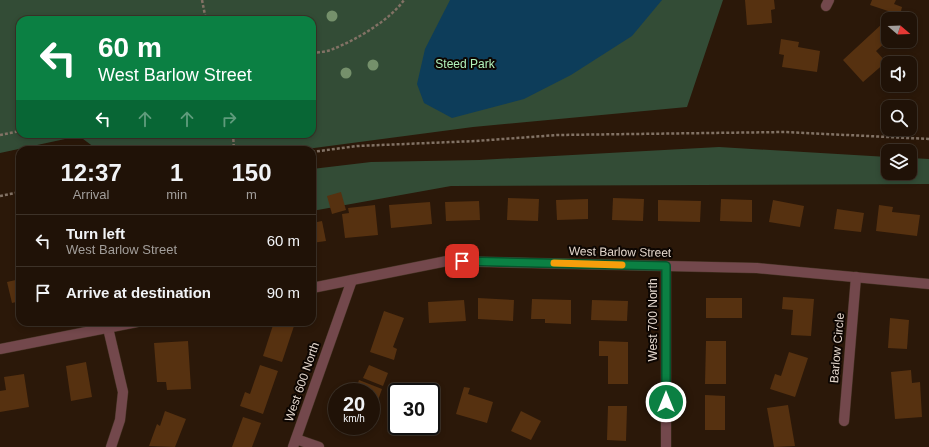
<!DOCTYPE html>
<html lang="en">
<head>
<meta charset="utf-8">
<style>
  body { margin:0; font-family:Arial,sans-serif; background:#281b11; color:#f1f3f6; height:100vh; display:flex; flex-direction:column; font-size:15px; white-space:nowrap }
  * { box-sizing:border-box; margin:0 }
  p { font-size:13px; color:#a29e9b }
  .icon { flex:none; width:22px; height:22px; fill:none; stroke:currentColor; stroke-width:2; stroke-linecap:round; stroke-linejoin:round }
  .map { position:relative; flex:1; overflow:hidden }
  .side { position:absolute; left:16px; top:146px; width:300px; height:180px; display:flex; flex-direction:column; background:#201207; border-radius:12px; box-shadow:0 2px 6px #0003,0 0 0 1px #3d3228 }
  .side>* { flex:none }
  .hud { position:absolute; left:16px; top:16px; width:300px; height:122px; border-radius:12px; box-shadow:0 2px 6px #0003,0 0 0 1px #3d3228; background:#0b8043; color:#fff; overflow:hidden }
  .needle { width:26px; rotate:109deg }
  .controls { position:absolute; left:881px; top:12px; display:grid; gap:8px }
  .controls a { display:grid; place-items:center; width:36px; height:36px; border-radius:8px; background:#201207; box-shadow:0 2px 6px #0003,0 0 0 1px #3d3228; font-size:20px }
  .speed { position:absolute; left:328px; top:383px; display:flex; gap:8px; font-size:20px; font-weight:700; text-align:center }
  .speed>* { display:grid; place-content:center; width:52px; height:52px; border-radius:50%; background:#201207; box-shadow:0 2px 6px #0003,0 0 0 1px #3d3228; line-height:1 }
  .speed small { font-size:10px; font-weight:400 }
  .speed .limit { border:2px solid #111; border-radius:6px; background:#fff; color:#111 }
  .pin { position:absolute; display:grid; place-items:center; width:34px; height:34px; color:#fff; margin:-17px; border-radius:8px; box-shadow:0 2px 6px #0006 }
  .me { position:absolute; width:44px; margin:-22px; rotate:0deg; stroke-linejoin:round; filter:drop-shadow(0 0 3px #0008) }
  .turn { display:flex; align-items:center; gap:14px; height:84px; padding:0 16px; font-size:18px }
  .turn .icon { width:52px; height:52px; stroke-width:2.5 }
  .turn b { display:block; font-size:28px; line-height:34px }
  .lanes { display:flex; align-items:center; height:38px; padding:0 16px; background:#0003; justify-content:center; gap:20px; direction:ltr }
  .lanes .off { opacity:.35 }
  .eta { display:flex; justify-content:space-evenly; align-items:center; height:68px; text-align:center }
  .eta b { font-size:24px; font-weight:800; line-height:28px }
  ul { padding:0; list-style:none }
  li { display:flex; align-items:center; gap:12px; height:52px; padding:0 16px; border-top:1px solid #3d3228 }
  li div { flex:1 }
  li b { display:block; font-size:15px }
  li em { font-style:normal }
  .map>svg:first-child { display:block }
</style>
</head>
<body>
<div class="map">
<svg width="929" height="447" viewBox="0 0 929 447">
  <rect width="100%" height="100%" fill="#2b1809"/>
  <!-- green -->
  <g fill="#334c36" fill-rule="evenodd">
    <path d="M0,0H723L687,107L473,127L299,150H98L79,136L0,153ZM20,20H312V134H20Z"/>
    <path d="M719,147L888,157V173H910V158L929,159V184L451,186L312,211V169L371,162L479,160Z"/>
  </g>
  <!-- water -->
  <path fill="#0d3d5a" d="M450,0H662L632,36L571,75L524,99L452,118L424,103L417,84L425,49Z"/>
  <!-- building -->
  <g fill="#563110">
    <path d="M745,0H774L775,9L771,10L772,23L747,25Z"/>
    <path d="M872,0H896L894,4L902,7L900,15L870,5Z"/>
    <path d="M883,23L888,29V40L876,51L886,62L863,82L843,60Z"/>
    <path d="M781,39L799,42L798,47L820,51L817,72L782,67L784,55L779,54Z"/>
    <path d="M341,192L346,210L332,214L327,196Z"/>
    <path d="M508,198L539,199L538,221L507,220Z"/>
    <path d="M613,198L644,199L643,221L612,220Z"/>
    <path d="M588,199V219L557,220L556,200Z"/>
    <path d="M721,199L752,200V222L720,221Z"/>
    <path d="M658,200L701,201L700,222L658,221Z"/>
    <path d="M773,200L804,206L800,227L769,222Z"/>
    <path d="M479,201L480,220L446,221L445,202Z"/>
    <path d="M430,202L432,224L391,228L389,205Z"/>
    <path d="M375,205L378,235L345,238L342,214L349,213L348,208Z"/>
    <path d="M879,205L893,207L892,212L920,215L917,236L876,231Z"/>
    <path d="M837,209L864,213L861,232L834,229Z"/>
    <path d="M322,221L326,241L312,243V223Z"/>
    <path d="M20,279V301L12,303L7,282Z"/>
    <path d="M783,297L814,299L811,336L791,335L793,310L782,309Z"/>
    <path d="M478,298L514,300L513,321L478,319Z"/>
    <rect x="706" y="298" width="36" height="20"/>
    <path d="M532,299L571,300V324L545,323V319H531Z"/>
    <path d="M464,300L466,321L429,323L428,302Z"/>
    <path d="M592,300L628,301L627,321L591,320Z"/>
    <path d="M384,311L404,318L393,347L397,349L394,360L370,352Z"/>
    <path d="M890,318L909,320L907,349L888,348Z"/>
    <path d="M274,322L295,323L282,362L263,356Z"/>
    <path d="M188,341L191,389L167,390L166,382H157L154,343Z"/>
    <path d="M599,341L628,342V384H608V356H599Z"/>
    <path d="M706,341H726V384H705Z"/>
    <path d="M789,352L808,358L795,397L770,389L775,374L781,376Z"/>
    <path d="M86,362L92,397L71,401L66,366Z"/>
    <path d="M260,365L278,371L263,414L240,406L245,392L250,394Z"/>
    <path d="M369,365L388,373L383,386L363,378Z"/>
    <path d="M911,370L912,383L920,382L922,417L895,419L891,372Z"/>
    <path d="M24,374L29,407L0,412V391L6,390L4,377Z"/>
    <path d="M359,380L382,389L371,420V392H355Z"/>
    <path d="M464,387L470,388L468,394L493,402L487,423L456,414Z"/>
    <path d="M705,395L725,396V430H705Z"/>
    <path d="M788,405L795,446L774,447L767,408Z"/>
    <path d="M608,406H627L626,441L607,440Z"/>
    <path d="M431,410L438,412L432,431L419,426H431Z"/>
    <path d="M165,411L186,419L175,447L149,446L157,424L160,426Z"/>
    <path d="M521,411L541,421L531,440L511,431Z"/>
    <path d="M243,417L261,423L252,447H232Z"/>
  </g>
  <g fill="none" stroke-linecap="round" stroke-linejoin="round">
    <!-- street casing -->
    <g stroke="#453324" stroke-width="11">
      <g id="street">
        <path d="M826,6L829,0"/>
        <path d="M666,266V447"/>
        <path d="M312,288L447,261L757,268L929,284"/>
        <path d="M108,328L123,392L120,420L111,447"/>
        <path d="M0,349L137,322"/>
        <path d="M844,421L856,277"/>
        <path d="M296,439L319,447"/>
        <path d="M293,447L352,280"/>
      </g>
    </g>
    <!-- path -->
    <g stroke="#827265" stroke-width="2.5" stroke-dasharray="3 2" stroke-linecap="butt">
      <path d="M202,0L206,20"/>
      <path d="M312,53C319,52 327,52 333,49C356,40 390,20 404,0"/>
      <path d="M233,134L234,150"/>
      <path d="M0,135L20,131"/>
      <path d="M312,152L357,146L476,141L557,135L785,132L929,139"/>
      <path d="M0,196L20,192"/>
    </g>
    <!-- street -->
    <use href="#street" stroke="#73484c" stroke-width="10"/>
  </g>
  <!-- trees -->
  <g fill="#75906b">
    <circle cx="332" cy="16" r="5.5"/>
    <circle cx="373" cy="65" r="5.5"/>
    <circle cx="346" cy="73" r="5.5"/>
  </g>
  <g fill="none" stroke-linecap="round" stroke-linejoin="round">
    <!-- route casing -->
    <g stroke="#07532c" stroke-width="10">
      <path id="route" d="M462,261L666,266V402"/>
    </g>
    <!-- route -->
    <use href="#route" stroke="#0b8043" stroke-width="7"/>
    <!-- slow -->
    <path stroke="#f59e0b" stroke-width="7" d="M554,263L622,265"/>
  </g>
  <g text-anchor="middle" stroke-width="4" stroke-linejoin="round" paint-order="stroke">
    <!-- park labels -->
    <g font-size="12" fill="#b2f3bb" stroke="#0d0602">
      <text x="465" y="68">Steed Park</text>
    </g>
    <!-- street labels -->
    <g font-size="12" fill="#e4d7cd" stroke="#0d0602">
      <text transform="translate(620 252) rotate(1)" y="4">West Barlow Street</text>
      <text transform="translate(653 320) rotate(-90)" y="4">West 700 North</text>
      <text transform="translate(837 348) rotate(-85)" y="4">Barlow Circle</text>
      <text transform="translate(302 382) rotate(-71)" y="4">West 600 North</text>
    </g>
  </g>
</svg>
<div class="controls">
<a><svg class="needle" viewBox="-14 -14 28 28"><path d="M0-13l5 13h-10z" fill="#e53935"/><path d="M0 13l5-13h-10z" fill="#a29e9b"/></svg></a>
<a><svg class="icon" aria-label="sound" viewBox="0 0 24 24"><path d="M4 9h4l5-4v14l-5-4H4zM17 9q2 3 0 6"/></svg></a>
<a><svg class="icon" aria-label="search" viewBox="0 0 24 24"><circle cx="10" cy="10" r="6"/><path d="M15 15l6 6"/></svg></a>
<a><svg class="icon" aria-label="layers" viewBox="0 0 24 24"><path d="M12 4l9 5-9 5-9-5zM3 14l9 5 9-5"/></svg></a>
</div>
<div class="speed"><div>20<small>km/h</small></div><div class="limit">30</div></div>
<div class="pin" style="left:462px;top:261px;background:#d93025"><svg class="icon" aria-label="arrive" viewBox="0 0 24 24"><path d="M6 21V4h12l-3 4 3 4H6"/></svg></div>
<svg class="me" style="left:666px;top:402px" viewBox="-20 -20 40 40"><circle r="17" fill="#0b8043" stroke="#fff" stroke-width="3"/><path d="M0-11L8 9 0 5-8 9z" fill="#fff"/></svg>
<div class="hud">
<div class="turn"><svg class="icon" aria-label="left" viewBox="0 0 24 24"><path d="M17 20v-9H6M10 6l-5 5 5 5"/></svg><div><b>60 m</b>West Barlow Street</div></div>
<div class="lanes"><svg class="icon" aria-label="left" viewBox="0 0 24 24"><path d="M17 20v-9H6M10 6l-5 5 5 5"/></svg><svg class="icon off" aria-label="ahead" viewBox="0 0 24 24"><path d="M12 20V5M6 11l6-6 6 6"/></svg><svg class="icon off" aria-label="ahead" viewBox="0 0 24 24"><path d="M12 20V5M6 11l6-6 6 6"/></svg><svg class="icon off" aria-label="right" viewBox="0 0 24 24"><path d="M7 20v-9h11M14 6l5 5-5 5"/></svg></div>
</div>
<section class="side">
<div class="eta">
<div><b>12:37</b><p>Arrival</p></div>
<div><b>1</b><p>min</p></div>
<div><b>150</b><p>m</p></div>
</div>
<ul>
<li><svg class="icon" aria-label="left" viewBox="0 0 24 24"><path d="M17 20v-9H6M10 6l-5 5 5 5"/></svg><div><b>Turn left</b><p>West Barlow Street</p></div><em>60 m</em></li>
<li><svg class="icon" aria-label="arrive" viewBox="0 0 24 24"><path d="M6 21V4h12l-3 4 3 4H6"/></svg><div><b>Arrive at destination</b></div><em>90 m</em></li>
</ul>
</section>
</div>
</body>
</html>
